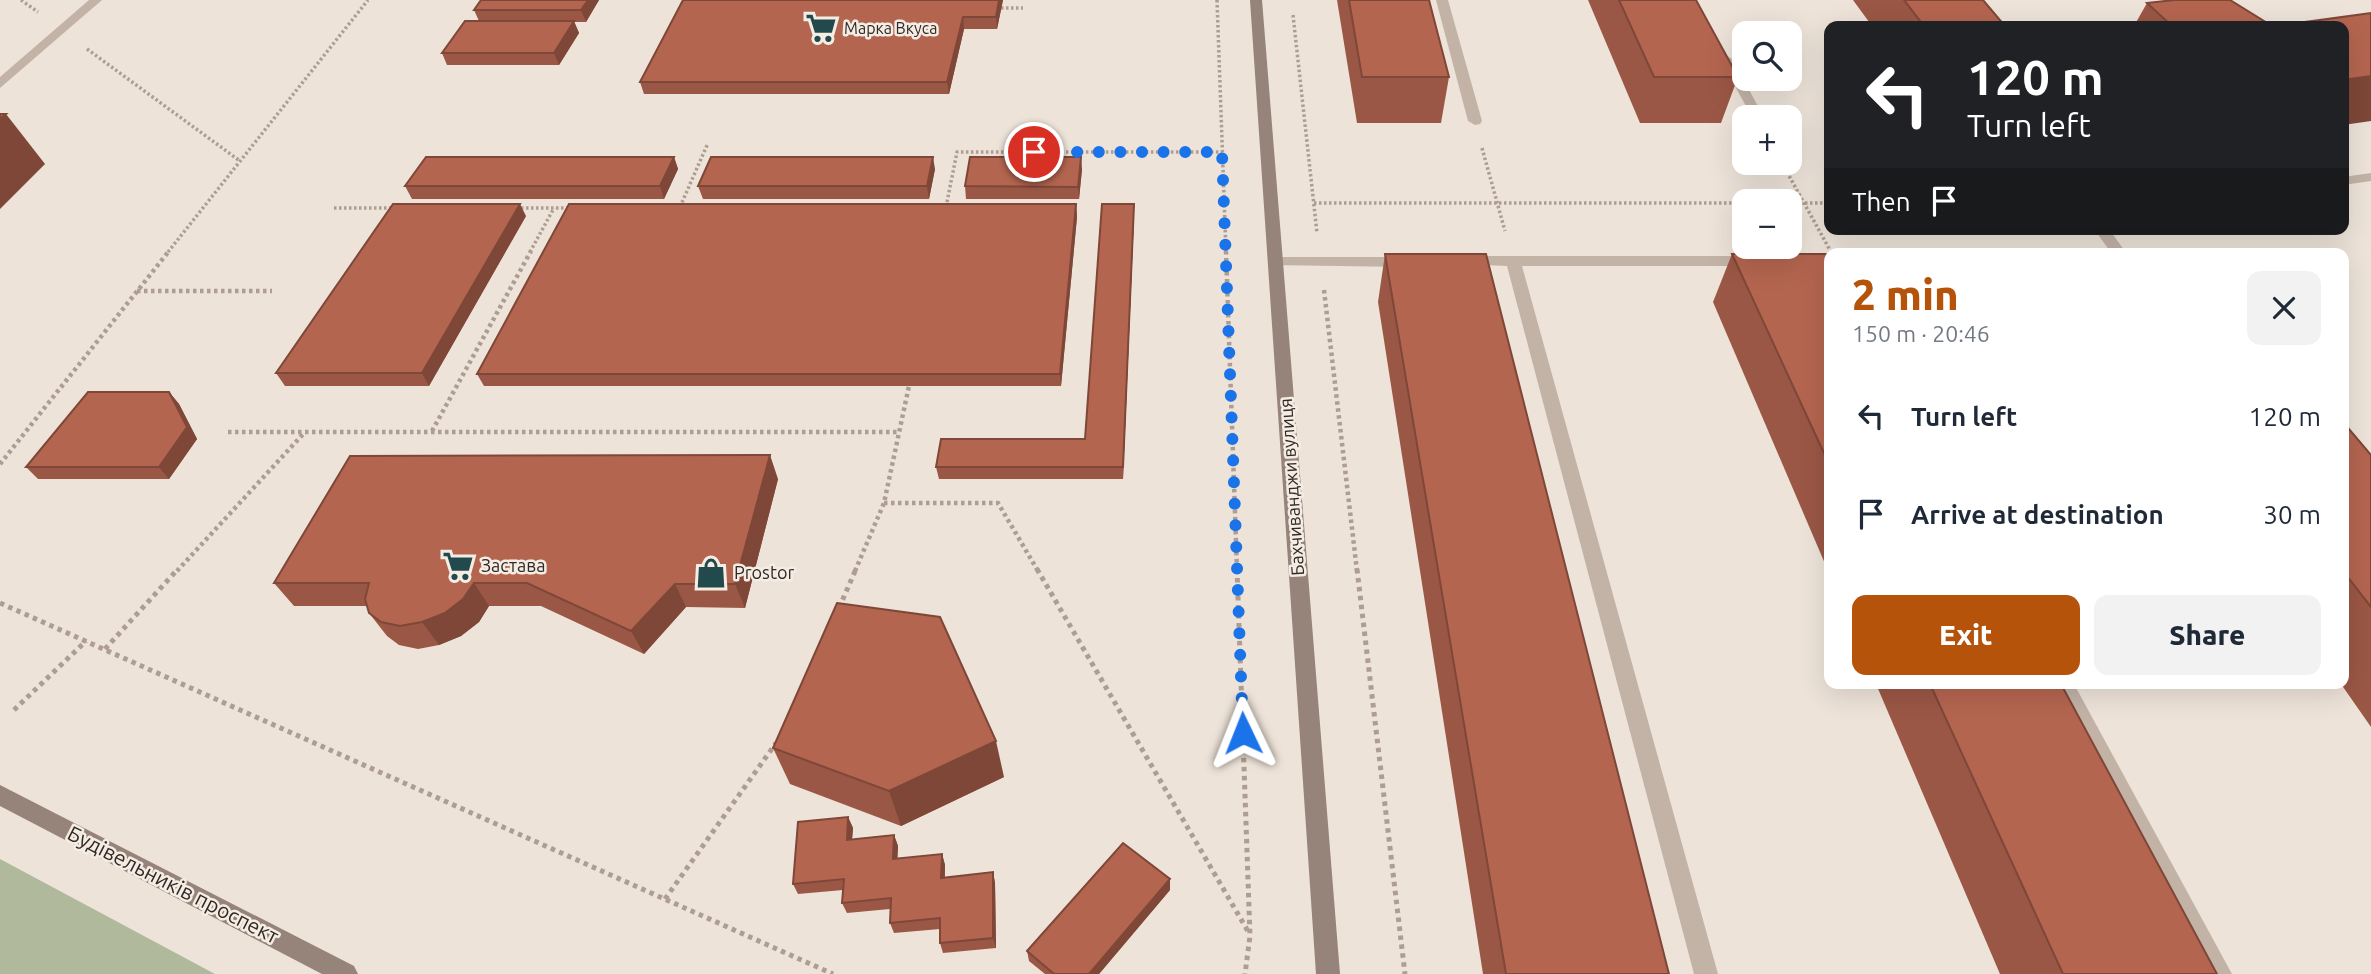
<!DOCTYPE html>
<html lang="en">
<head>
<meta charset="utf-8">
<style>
  body { margin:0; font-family:Ubuntu,sans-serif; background:#f2f2f3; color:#1f2937; height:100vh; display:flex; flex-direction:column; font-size:26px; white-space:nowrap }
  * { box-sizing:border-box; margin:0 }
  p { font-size:23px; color:#747a83 }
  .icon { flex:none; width:38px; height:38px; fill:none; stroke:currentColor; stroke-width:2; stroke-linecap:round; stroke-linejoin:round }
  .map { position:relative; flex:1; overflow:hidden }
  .sheet { position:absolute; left:1824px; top:248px; width:525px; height:441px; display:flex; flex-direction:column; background:#fff; border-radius:14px; box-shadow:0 7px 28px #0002 }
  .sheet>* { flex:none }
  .banner { position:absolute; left:1824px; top:21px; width:525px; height:214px; border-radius:14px; box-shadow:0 7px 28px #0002; background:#202124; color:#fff; overflow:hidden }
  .buttons { position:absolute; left:1732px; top:21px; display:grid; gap:14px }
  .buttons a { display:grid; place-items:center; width:70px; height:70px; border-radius:14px; background:#fff; box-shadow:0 7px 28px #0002; font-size:35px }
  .pin { position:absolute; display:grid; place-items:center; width:60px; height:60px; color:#fff; margin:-30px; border:4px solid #fff; border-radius:50%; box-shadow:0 2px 7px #0007 }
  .me { position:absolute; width:77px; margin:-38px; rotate:358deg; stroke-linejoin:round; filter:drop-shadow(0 0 5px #0008) }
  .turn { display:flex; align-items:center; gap:24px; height:147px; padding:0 28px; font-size:32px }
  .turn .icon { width:91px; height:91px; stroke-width:2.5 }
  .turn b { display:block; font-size:49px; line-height:60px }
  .then { display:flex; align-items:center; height:66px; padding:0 28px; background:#0003; gap:14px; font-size:26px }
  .round { display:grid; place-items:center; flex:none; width:74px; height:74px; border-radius:14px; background:#f2f2f3 }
  .summary { display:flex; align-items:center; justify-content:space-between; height:119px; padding:0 28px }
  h1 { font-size:42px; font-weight:800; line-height:52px; color:#b45309 }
  .cta { display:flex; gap:14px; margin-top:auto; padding:14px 28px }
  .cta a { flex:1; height:80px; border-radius:14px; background:#b45309; color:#fff; font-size:28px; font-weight:800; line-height:80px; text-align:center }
  .cta a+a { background:#f2f2f3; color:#1f2937 }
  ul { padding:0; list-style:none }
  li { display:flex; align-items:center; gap:21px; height:98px; padding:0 28px }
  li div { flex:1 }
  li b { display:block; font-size:26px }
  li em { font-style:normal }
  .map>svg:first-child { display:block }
</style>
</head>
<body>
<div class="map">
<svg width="2371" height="974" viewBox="0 0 2371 974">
  <rect width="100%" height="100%" fill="#ede3d9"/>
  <!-- green -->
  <path fill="#b0b99b" d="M0,859L215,974H0Z"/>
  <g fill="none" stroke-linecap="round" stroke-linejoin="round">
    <!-- path-far2 -->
    <g stroke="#ae9d92" stroke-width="3.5" stroke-dasharray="2.5 2.5" stroke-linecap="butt">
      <path d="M21,0L38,12"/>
      <path d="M1217,0L1226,252"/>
      <path d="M1001,8H1023"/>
      <path d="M1293,15L1317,233"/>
      <path d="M87,49L240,161"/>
      <path d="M1482,148L1505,231"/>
      <path d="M1782,163L1831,252"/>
      <path d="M1314,203H1745"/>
      <path d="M1790,203H1829"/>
      <path d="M680,207L708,143"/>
      <path d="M946,207L957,152H1222"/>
      <path d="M334,208H396"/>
      <path d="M516,208H571"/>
      <path d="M168,252L368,0"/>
      <path d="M530,252L554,208"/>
    </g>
    <!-- path-far1 -->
    <g stroke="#ae9d92" stroke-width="4.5" stroke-dasharray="3.5 3.5" stroke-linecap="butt">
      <path d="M1226,251L1237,571"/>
      <path d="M1830,251L1832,254"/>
      <path d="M1324,290L1357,571"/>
      <path d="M137,291H272"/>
      <path d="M432,431L531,251"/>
      <path d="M228,432H900"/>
      <path d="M0,464L169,251"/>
      <path d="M884,503H998L1038,571"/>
      <path d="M177,571L305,432"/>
      <path d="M855,571L884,503L909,386"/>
    </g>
    <!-- path -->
    <g stroke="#ae9d92" stroke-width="5" stroke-dasharray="4.5 4.5" stroke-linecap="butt">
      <path d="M1037,569L1249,933"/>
      <path d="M1237,569L1250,936L1245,974"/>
      <path d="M1357,569L1405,974"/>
      <path d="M0,603L833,974"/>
      <path d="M839,608L856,569"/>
      <path d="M105,649L178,569"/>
      <path d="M14,710L86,641"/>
      <path d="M665,899L776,743"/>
    </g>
    <!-- lane -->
    <g fill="#c3b3a7" fill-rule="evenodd">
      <path d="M89,0H102L0,88V77Z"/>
      <path d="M1436,0H1448L1482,121L1480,124L1475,125L1468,121Z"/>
      <path d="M1726,55L1732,59L1764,117H1752L1720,59Z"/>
      <path d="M2371,173V181L2343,185V177Z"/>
      <path d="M2094,229H2109L2127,254H2112Z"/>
      <path d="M1465,256H1752L1759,261L1752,266H1522L1718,974H1694L1507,266L1460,264L1458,261L1460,258Z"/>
      <path d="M1275,257H1405L1412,262L1405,267L1270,265L1268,262L1270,259Z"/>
      <path d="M2054,684H2074L2232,974H2207Z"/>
    </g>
    <!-- secondary -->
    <g fill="#968379" fill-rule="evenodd">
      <path d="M1250,0H1262L1340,974H1316Z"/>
      <path d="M0,785L354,966L358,974H322L0,806Z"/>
    </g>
  </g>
  <!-- wall -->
  <g fill="#9b5745">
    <path d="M599,0L586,22H574L579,33L559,65H447L442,53L479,21L474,10Z"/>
    <path d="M683,0H1003L997,29H964L949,94H644L640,82Z"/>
    <path d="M1337,0H1429L1449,77L1441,123H1357Z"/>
    <path d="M1588,0H1696L1738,77L1721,123H1640Z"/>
    <path d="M1853,0H1983L2005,26H1872Z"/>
    <path d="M2147,3L2272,26H2134Z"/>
    <path d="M674,157L678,169L664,199H412L405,186Z"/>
    <path d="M935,169L929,199H703L698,186Z"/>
    <path d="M1082,169L1079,199H966L965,186Z"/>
    <path d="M1076,204L1077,217L1061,386H484L477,374Z"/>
    <path d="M526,216L429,386H285L276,373Z"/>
    <path d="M1134,217L1123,479H939L936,467L1085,439Z"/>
    <path d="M1385,254L1669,974H1483L1378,302Z"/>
    <path d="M1732,254H1829V573L1713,302Z"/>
    <path d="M169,392L179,404L197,439L169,479H38L26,467Z"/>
    <path d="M2343,422L2371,455V727L2341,684H2343Z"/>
    <path d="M778,479L745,608L686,607L644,654L541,606H489L479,622L461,636L439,645L418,649L399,645L387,636L369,613L367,606H294L274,583Z"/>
    <path d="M1876,684H2061L2217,974H2000Z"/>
    <path d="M773,748L1004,777L901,826L790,784Z"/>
    <path d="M848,817L853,828L852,840L894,835L898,846L897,859L942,854L945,865V878L993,872L995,883L996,948L943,953L940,943V929L894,933L890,923V909L847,913L842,903L843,890L798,894L793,884Z"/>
    <path d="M1170,890L1099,974H1045L1029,961L1027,951Z"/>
  </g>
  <!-- shaded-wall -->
  <g fill="#7e4738">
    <path d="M588,0H599L586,22L581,10Z"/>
    <path d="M999,0H1003L997,29L996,17Z"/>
    <path d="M963,17L964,29L949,94L947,82Z"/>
    <path d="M574,21L579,33L559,65L554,53Z"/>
    <path d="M2371,76V121L2343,125V80Z"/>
    <path d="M6,114L45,164L0,209V119Z"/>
    <path d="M674,157L678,169L664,199L660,186Z"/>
    <path d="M933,157L935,169L929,199L927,186Z"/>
    <path d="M1081,157L1082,169L1079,199L1078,187Z"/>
    <path d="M520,204L526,216L429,386L422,373Z"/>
    <path d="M1076,204L1077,217L1061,386L1060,374Z"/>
    <path d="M1134,204V217L1123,479V467Z"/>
    <path d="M169,392L179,404L197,439L169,479L159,467Z"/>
    <path d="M770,455L778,479L745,608L735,584Z"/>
    <path d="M474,583L489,606L479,622L461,636L439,645L422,622Z"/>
    <path d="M675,584L686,607L644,654L631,631Z"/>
    <path d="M996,741L1004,777L901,826L889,791Z"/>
    <path d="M848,817L853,828L851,851L847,840Z"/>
    <path d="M894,835L898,846L897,870L893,859Z"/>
    <path d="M942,854L945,865L944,889L941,878Z"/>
    <path d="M993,872L995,883L996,948L993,938Z"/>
    <path d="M1170,879V890L1099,974H1089Z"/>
  </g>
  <!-- building -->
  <g fill="#b46550" stroke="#7e4738" stroke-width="2">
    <path d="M481,0H588L581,10H474Z"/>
    <path d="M683,0H999L996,17H963L947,82H640Z"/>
    <path d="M1349,0H1429L1449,77H1362Z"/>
    <path d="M1619,0H1696L1738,77H1654Z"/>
    <path d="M1904,0H1983L2005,26H1924Z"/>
    <path d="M2174,0H2230L2272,26H2172L2147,3Z"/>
    <path d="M2371,13V76L2343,80V26H2276Z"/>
    <path d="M465,21H574L554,53H442Z"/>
    <path d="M0,114H6L0,119Z"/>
    <path d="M426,157H674L660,186H405Z"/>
    <path d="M711,157H933L927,186H698Z"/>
    <path d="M970,157H1081L1078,187L965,186Z"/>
    <path d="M393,204H520L422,373H276Z"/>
    <path d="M569,204H1076L1060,374H477Z"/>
    <path d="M1102,204H1134L1123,467H936L941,439H1085Z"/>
    <path d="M1385,254H1486L1669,974H1506Z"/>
    <path d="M1732,254H1829V464Z"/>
    <path d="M88,392H169L187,427L159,467H26Z"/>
    <path d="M2343,422L2371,455V607L2343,571Z"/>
    <path d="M770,455L735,584H675L631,631L527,583H474L463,599L445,613L422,622L400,626L381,622L369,613L365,599L369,583H274L350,456Z"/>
    <path d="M837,603L940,617L996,741L889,791L773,748Z"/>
    <path d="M1930,684H2061L2217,974H2063Z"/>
    <path d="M848,817L847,840L894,835L893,859L942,854L941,878L993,872V938L940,943V918L890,923L891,898L842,903L844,879L793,884L798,822Z"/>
    <path d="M1123,843L1170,879L1089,974H1054L1027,951Z"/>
  </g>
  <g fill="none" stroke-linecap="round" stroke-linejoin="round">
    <!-- route -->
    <path stroke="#1a73e8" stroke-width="12" stroke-dasharray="0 21.6" d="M1034,152H1222L1243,733"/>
  </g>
  <!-- icons -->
  <defs>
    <g id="supermarket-bare" transform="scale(2.415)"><path d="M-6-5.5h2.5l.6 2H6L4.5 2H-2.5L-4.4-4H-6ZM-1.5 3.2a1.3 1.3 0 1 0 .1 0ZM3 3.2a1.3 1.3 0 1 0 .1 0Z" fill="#224a4c" stroke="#f5ede4" stroke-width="2.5" paint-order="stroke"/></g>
    <g id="shop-bare" transform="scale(2.415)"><path d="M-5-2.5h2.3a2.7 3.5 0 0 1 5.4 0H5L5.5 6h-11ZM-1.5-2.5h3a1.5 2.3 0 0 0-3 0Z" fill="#224a4c" stroke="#f5ede4" stroke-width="2.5" paint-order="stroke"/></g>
  </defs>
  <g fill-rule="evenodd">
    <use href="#supermarket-bare" x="821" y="28"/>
    <use href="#supermarket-bare" x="458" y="566"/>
    <use href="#shop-bare" x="711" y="573"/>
  </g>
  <g text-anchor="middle" stroke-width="5" stroke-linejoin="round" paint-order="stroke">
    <!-- far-poi labels -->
    <g font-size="16" fill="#312926" stroke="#f5ede4" text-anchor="start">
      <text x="844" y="34">Марка Вкуса</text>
    </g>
    <!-- street labels -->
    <g font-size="18" fill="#312926" stroke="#f5ede4">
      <text transform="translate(1292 487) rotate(-94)" y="6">Бахчиванджи вулиця</text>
    </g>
    <!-- poi labels -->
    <g font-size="18" fill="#312926" stroke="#f5ede4" text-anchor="start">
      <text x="481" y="572">Застава</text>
      <text x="734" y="579">Prostor</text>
    </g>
    <!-- near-street labels -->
    <g font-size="21" fill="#312926" stroke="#f5ede4">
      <text transform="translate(173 885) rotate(27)" y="7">Будівельників проспект</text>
    </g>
  </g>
</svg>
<div class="buttons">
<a><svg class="icon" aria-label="search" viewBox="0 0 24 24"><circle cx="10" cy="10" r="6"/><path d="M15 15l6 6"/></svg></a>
<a>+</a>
<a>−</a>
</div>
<div class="pin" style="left:1034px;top:152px;background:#d93025"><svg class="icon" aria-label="arrive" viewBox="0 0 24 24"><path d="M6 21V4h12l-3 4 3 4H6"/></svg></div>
<svg class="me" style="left:1243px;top:733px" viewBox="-20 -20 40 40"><path d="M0-17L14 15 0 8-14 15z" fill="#1a73e8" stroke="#fff" stroke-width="4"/></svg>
<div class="banner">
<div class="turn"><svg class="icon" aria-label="left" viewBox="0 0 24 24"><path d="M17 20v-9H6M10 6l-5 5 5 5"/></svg><div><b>120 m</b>Turn left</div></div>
<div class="then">Then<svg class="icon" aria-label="arrive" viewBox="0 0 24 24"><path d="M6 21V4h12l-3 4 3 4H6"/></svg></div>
</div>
<section class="sheet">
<div class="summary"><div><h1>2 min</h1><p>150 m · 20:46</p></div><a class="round"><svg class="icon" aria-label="close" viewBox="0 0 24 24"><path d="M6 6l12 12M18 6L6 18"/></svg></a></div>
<ul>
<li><svg class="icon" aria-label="left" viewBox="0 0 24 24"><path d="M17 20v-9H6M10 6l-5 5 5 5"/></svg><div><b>Turn left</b></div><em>120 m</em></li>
<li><svg class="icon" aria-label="arrive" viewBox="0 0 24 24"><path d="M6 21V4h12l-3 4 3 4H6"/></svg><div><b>Arrive at destination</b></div><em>30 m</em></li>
</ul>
<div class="cta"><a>Exit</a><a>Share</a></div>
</section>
</div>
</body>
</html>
